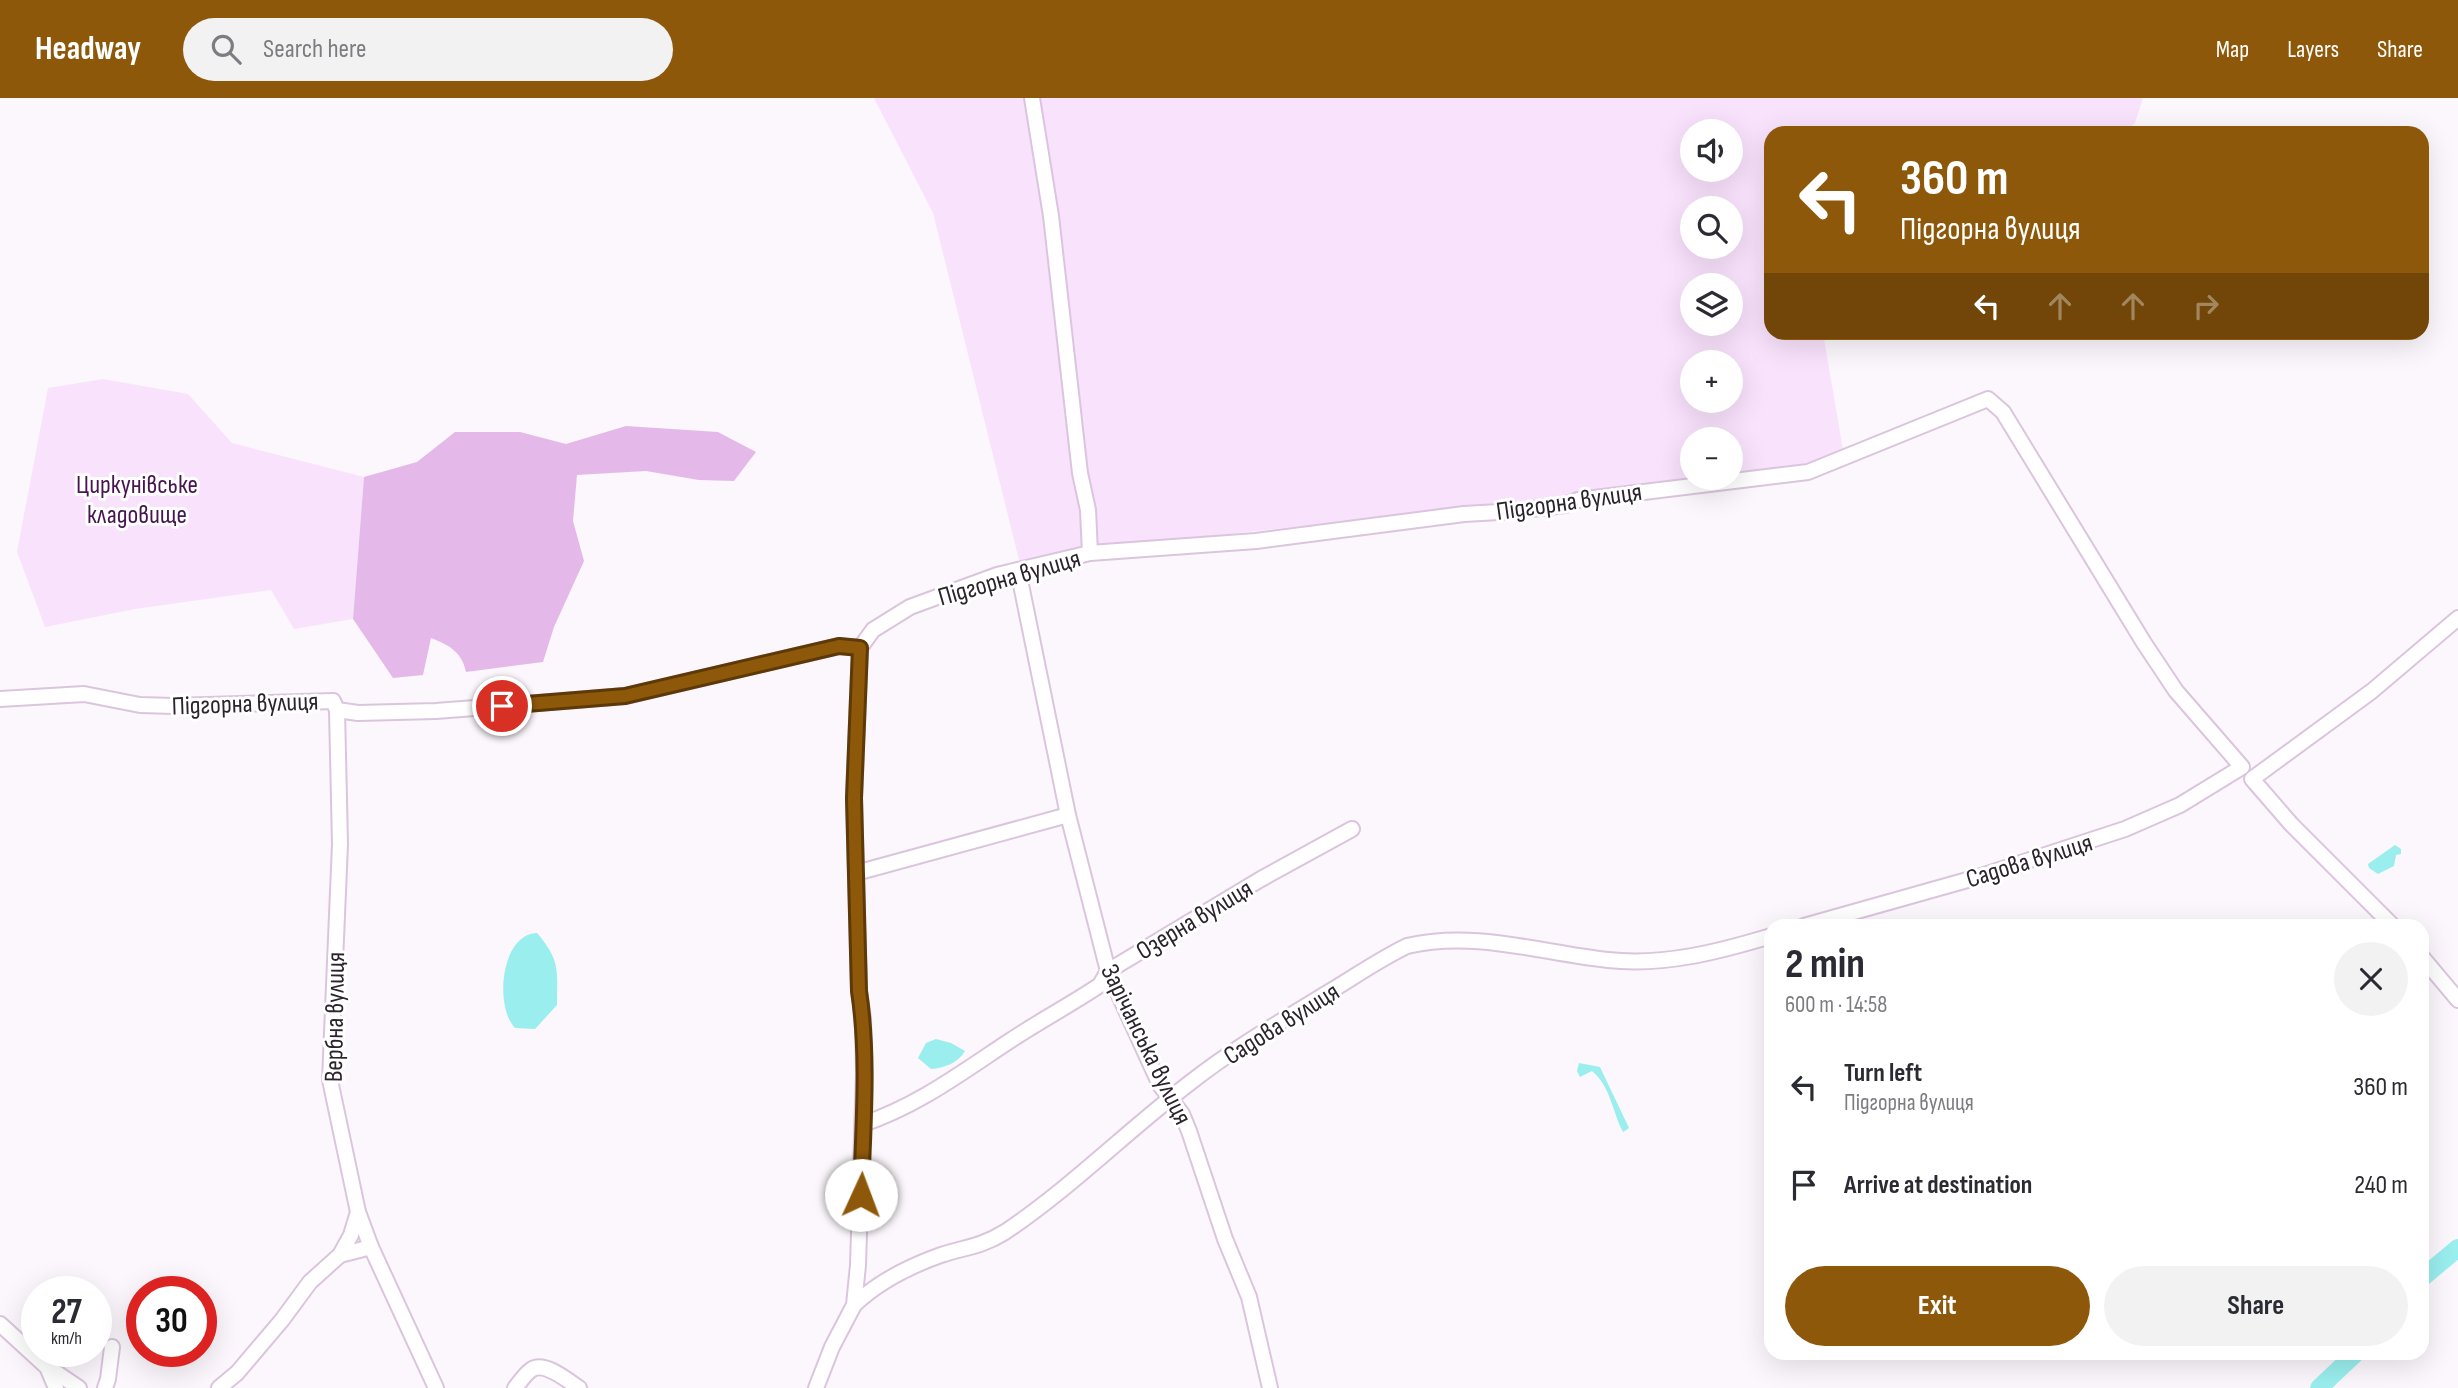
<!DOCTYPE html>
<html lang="en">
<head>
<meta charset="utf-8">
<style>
  body { margin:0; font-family:"Sofia Sans Condensed",sans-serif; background:#f2f2f3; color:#2b2b33; height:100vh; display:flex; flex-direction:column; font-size:26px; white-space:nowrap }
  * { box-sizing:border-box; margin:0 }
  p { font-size:23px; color:#7c7c81 }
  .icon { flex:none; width:38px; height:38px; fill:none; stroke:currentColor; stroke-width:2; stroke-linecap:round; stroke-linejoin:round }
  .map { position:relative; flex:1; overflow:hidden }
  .side { position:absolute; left:1764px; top:821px; width:665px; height:441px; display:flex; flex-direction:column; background:#fff; border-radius:21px; box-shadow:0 7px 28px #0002 }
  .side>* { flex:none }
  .top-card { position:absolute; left:1764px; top:28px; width:665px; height:214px; border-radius:21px; box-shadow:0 7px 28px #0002; background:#8e580a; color:#fff; overflow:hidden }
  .controls { position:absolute; left:1680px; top:21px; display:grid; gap:14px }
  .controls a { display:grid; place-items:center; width:63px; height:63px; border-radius:50%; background:#fff; box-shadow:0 7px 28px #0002; font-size:35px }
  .speed { position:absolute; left:21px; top:1178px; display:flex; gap:14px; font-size:35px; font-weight:700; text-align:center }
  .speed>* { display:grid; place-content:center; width:91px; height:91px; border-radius:50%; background:#fff; box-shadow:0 7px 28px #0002; line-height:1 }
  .speed small { font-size:18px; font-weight:400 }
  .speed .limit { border:10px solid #d22; background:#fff; color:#111 }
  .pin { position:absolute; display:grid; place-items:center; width:60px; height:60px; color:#fff; margin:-30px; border:4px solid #fff; border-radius:50%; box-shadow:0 2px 7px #0007 }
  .me { position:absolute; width:77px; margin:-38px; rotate:2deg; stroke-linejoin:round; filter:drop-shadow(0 0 5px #0008) }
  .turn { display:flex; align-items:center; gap:24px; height:147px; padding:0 21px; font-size:32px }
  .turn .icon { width:91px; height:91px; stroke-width:2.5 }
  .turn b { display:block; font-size:49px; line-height:60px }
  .lanes { display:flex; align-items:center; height:66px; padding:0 21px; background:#0003; justify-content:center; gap:35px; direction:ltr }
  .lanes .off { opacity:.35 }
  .round { display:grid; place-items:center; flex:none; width:74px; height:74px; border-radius:37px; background:#f2f2f3 }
  .head { display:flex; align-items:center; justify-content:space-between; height:119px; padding:0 21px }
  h1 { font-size:42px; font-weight:700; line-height:52px }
  .cta { display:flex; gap:14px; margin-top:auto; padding:14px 21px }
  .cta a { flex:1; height:80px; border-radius:42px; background:#8e580a; color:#fff; font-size:28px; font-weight:700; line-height:80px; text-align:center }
  .cta a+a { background:#f2f2f3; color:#2b2b33 }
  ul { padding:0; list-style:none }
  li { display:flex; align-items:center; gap:21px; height:98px; padding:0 21px }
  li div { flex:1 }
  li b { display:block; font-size:26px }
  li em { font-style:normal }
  header { display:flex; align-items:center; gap:42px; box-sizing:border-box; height:98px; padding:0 35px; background:#8e580a; color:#fff }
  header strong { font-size:33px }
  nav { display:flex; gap:38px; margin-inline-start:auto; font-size:24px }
  .search { width:490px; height:63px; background:#f2f2f3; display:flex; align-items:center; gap:18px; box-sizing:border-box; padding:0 24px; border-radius:38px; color:#7c7c81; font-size:26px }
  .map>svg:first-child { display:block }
</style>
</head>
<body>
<header>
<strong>Headway</strong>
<div class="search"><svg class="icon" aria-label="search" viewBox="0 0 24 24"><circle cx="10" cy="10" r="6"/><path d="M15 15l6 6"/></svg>Search here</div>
<nav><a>Map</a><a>Layers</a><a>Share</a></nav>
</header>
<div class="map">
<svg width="2458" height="1290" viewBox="0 0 2458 1290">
  <rect width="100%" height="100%" fill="#fbf7fc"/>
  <!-- green -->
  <g fill="#f9e2fc" fill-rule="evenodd">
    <path d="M874,0H2143L2135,25L2124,35H1771V234L1823,235L1843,352L1790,371L1652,392L1418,415L1193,440L1020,466L933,115ZM1692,33H1731V72H1692ZM1692,110H1731V149H1692ZM1692,187H1731V226H1692ZM1692,264H1731V303H1692ZM1692,341H1731V380H1692Z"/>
    <path d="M103,281L188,296L232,345L364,379L353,521L294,531L271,492L135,511L45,529L17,454L48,290Z"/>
  </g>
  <!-- forest -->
  <path fill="#e4b9ea" d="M626,328L718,334L756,354L734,383L699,382L646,373L577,377L573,423L584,463L554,529L543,564L466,574C462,554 449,547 431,540L423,577L393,580L353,521L364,379L417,364L455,334H520L566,346Z"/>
  <!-- water -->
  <g fill="#9aeeee">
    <path d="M2395,747L2401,751V756L2396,757L2394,768L2378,776L2369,770L2368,766Z"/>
    <path d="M537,835C561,863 557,873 557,907L535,931L515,930C494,908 501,836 537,835Z"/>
    <path d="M936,941L951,945L965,953C958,965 944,970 931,971L918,960L926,945Z"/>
    <path d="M1579,965L1600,969L1629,1030L1623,1034C1612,1013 1611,989 1592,973L1580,979L1577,973Z"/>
  </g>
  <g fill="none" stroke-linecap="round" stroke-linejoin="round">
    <!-- river -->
    <g stroke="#9aeeee" stroke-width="18">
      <path d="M2422,1180L2458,1150"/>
      <path d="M2319,1290L2356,1255"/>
    </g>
    <!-- minor casing -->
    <g stroke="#dbc5de" stroke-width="18">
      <g id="minor">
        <path d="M1032,0L1051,118L1080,375L1088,412L1090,455"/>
        <path d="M1018,472L1068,717L1108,873L1160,987L1182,1016L1189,1033L1225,1141L1249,1199L1270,1290"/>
        <path d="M0,601L84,596L140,607L174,608L333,603L337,612L358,615L436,613L626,598L839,548L860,550L873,532L910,509L997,477L1090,455L1256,443L1464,416L1516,413L1565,407L1578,402L1808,374L1988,301L2003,314L2144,545L2176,593L2242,669L2180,707L2125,731L1978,779L1804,828"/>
        <path d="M337,612L340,746L330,982L358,1114L371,1149L436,1290"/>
        <path d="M856,775L1068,717"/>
        <path d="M2393,828L2291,726L2252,681L2372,593L2458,520"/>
        <path d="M2422,859L2458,902"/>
        <path d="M863,1026C917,1008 961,975 1008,944C1038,924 1070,907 1100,887L1108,873L1261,781L1352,731"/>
        <path d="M340,1157L371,1149"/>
        <path d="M854,1207C878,1184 910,1168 941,1157C965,1149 981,1149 1005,1134C1072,1089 1128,1032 1191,984C1234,950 1282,923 1329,894C1354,879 1380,861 1407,848C1475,832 1541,855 1608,862C1664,868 1718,854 1771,838"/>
        <path d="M0,1226L47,1269L56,1290"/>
        <path d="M48,1269L79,1290"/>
        <path d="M105,1290L108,1281L112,1249"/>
        <path d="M219,1290L237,1275L282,1222L310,1184L340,1157L351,1137L358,1114"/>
        <path d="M515,1290C520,1284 525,1276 531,1272C544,1262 568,1283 579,1290"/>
        <path d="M816,1290L832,1249L854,1207L858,1167L864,974L863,920L859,893L854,700L860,550"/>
      </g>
    </g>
    <!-- minor -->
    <use href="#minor" stroke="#fff" stroke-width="14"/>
  </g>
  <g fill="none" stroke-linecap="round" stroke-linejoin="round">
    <!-- route casing -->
    <g stroke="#5c3906" stroke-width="18">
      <path id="route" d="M502,608L625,598L839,548L860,550L854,700L859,893C869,960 863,1029 861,1097"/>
    </g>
    <!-- route -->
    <use href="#route" stroke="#8e580a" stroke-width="12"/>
  </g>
  <g text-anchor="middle" stroke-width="6" stroke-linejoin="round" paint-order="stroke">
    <!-- park labels -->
    <g font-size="26" fill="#47154f" stroke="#fff">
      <text x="137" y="395">Циркунівське<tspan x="137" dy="30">кладовище</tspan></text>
    </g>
    <!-- street labels -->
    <g font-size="26" fill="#2c242d" stroke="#fff">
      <text transform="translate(1569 403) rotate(-8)" y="9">Підгорна вулиця</text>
      <text transform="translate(1009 479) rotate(-16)" y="9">Підгорна вулиця</text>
      <text transform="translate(245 605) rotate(-2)" y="9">Підгорна вулиця</text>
      <text transform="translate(2029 762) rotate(-17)" y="9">Садова вулиця</text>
      <text transform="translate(1194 821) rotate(-31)" y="9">Озерна вулиця</text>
      <text transform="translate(334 919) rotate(-89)" y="9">Вербна вулиця</text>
      <text transform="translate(1281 925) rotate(-32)" y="9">Садова вулиця</text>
      <text transform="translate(1147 946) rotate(64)" y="9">Зарічанська вулиця</text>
    </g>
  </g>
</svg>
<div class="controls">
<a><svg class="icon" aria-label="sound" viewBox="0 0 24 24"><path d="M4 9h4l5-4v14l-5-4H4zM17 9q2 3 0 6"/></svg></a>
<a><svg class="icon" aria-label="search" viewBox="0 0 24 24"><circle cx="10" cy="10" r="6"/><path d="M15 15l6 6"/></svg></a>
<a><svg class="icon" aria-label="layers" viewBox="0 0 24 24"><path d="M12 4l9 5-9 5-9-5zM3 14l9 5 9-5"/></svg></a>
<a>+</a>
<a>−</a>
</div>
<div class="speed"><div>27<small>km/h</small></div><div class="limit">30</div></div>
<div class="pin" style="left:502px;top:608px;background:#d93025"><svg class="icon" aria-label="arrive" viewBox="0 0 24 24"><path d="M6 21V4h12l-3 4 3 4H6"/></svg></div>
<svg class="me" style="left:861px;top:1097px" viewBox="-20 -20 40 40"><circle r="19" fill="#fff"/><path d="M0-13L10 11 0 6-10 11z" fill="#8e580a"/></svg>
<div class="top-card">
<div class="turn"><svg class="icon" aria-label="left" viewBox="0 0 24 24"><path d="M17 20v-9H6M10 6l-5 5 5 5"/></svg><div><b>360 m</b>Підгорна вулиця</div></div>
<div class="lanes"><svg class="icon" aria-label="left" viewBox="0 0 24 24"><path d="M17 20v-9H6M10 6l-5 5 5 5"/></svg><svg class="icon off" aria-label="ahead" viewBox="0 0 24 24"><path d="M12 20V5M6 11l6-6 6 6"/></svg><svg class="icon off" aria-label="ahead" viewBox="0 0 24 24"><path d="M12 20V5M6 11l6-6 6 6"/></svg><svg class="icon off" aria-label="right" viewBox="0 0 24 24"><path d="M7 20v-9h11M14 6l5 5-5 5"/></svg></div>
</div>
<section class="side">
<div class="head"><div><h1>2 min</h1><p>600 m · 14:58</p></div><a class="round"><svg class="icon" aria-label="close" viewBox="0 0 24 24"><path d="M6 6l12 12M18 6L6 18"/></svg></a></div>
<ul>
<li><svg class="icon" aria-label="left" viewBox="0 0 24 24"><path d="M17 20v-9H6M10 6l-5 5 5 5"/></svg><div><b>Turn left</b><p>Підгорна вулиця</p></div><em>360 m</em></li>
<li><svg class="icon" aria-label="arrive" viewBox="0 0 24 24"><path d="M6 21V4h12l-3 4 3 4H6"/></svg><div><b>Arrive at destination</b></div><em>240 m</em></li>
</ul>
<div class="cta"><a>Exit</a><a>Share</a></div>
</section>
</div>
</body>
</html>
